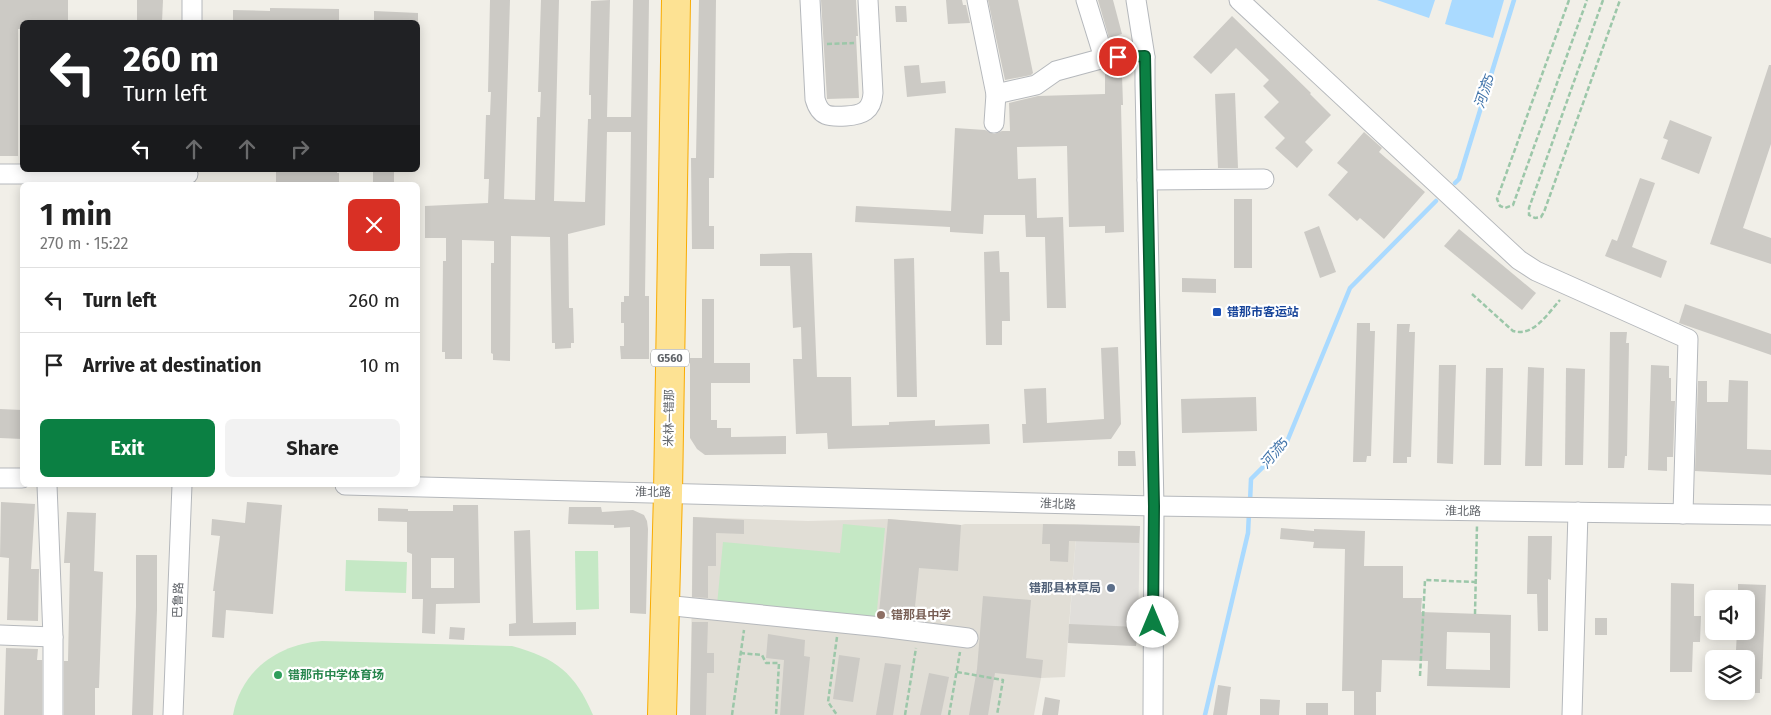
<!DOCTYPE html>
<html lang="en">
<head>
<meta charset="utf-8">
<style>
  body { margin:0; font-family:"Fira Sans","Noto Sans SC",sans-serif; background:#f2f2f2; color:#222; height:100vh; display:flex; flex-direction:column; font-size:19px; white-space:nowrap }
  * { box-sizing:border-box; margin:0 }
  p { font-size:16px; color:#767676 }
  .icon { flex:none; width:28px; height:28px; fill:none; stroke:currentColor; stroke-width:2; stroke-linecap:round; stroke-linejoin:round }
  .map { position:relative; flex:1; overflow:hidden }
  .side { position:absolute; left:20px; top:182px; width:400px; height:305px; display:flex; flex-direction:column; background:#fff; border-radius:8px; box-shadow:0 2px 12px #0003 }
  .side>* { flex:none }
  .guide { position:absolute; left:20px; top:20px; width:400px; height:152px; border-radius:8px; box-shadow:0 2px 12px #0003; background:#202124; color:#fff; overflow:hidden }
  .controls { position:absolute; left:1705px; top:590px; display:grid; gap:10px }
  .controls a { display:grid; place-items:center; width:50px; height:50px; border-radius:8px; background:#fff; box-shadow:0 2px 12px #0003; font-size:25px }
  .pin { position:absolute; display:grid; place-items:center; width:42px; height:42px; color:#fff; margin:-21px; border:2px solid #fff; border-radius:50%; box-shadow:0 1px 5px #0007 }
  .me { position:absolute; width:55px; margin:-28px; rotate:0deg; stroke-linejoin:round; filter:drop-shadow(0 0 4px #0008) }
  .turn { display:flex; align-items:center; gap:18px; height:105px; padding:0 20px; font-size:22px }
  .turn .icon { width:65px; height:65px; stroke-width:2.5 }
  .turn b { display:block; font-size:35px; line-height:42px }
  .lanes { display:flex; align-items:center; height:48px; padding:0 20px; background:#0003; justify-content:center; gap:25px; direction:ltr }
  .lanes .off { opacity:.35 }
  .round { display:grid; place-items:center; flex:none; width:52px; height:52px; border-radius:8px; background:#f2f2f2 }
  .headline { display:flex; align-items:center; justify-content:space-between; height:85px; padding:0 20px }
  h1 { font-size:30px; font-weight:700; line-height:38px }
  .action { display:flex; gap:10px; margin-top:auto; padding:10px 20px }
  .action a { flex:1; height:58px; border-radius:8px; background:#0b8043; color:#fff; font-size:20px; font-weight:700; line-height:58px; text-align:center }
  .action a+a { background:#f2f2f2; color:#222 }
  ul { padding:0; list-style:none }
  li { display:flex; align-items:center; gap:15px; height:65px; padding:0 20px; border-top:1px solid #e0e0e0 }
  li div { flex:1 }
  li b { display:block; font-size:19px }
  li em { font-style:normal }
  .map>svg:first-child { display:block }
</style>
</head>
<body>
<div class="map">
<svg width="1771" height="715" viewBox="0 0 1771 715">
  <rect width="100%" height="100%" fill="#f1efe8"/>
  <!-- industrial -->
  <path fill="#e0deda" d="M1077,524L1140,526L1138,627L1136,646L1068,643Z"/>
  <!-- education -->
  <path fill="#e1ded6" d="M693,517L808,521L888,519L961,525L965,524H1077L1065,677L1041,678L1034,715H690Z"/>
  <!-- green -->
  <g fill="#c5e8c5">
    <path d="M843,524L885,528L876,620L717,605L723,542L840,553Z"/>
    <path d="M575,551H598L599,609L576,610Z"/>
    <path d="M346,560L407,562L406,593L345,591Z"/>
    <path d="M322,641L512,646C556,658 575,673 593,715H233C241,670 279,644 322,641Z"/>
  </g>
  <!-- water -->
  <g fill="#aadaff">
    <path d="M1377,0H1435L1429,18Z"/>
    <path d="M1452,0H1504L1493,38L1445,24Z"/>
  </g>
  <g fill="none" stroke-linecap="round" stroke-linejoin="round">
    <!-- stream -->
    <g stroke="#aadaff" stroke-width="4.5">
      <path d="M1455,183L1459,179L1514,0"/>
      <path d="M1250,502L1251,479L1286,444L1350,288L1436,201"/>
      <path d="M1205,715L1248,533L1249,513"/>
    </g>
  </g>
  <!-- building -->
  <g fill="#cccac5" fill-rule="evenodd">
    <path d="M0,0H68V22H22L21,29H18V156H0Z"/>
    <path d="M137,0H163L162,22H137Z"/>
    <path d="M490,0H510L504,199L535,200L537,117H540L541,92H538L541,0H559L554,201L585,202L588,119H591V95H589L591,1L610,0L607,117H631L633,0H649L645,296H649V359H621L620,346H624V323H621V302H624V296H629L631,132H607L605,225L568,234L569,308H573L574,343H571V348L555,349V343H552L550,237L511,236L510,361L493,360V354L491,353V263H494V241L462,240V359H445V352H442L443,261H446V238H425V206L488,203L489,179H484L486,115H490L491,92H488Z"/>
    <path d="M699,0H716L714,178H709V226H714V249H692L691,158H696Z"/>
    <path d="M821,0H856L858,36H856L859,98L827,99Z"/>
    <path d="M946,0H962L963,5H966L970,23L948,24Z"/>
    <path d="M988,0H1018L1033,73L1031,75L1005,80Z"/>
    <path d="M1098,0H1113L1122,34L1109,38Z"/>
    <path d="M895,6H906L907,22H896Z"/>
    <path d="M270,8L339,9V22H233V10L270,11Z"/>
    <path d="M374,11L418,13V22H374Z"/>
    <path d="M1232,16L1311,93L1310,94L1331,115L1305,142L1313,150L1297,168L1275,148L1285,138L1264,117L1279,102L1263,86L1269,80L1236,48L1211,74L1193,57Z"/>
    <path d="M919,65L921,83L945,81L946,93L907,97L904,66Z"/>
    <path d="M1769,65H1771V144L1743,228L1771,238V264L1710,244Z"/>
    <path d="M1105,74H1122L1123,105H1121L1124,232L1105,233V226L1069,227L1067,146L1017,147L1018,179L1036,178L1037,218L1063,217L1066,308H1047L1045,237H1026L1025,215H984L983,234L950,232V227L855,222L856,206L951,211L955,128L985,130L994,134L1002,131H1010L1009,103L1038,96L1105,94Z"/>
    <path d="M1235,93L1238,168H1218L1215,94Z"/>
    <path d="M1670,120L1712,137L1699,174L1661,159L1668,140L1663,138Z"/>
    <path d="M1364,132L1382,148L1379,152L1425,192L1384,239L1360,218L1357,221L1328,195L1348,172L1337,163Z"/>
    <path d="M276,170H337V173H339V185L276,183Z"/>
    <rect x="373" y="170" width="21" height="15"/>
    <path d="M1640,178L1655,183L1632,247L1667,261L1661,278L1605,256L1612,239L1617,241Z"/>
    <rect x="1234" y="199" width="18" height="69"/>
    <path d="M1319,226L1336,272L1320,278L1304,232Z"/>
    <path d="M1459,229L1536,293L1522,310L1444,246Z"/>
    <path d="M999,251L1000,272H1009L1010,321H1002V345H986L984,252Z"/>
    <path d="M790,253H812L817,377H851L852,426L889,425V422L935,420V426L989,424L990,444L828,449L827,433L796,434L793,359H802L801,327L793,328L790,266H760V254Z"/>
    <path d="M914,258L917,397H897L894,259Z"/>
    <path d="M1182,278L1216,279V293L1182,292Z"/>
    <path d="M702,299H714V363H750V383H711V420H717V428H731V437L786,436V454L705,455L697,449L690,438V358H702Z"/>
    <path d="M1685,304L1771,334V355L1679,323Z"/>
    <path d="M1357,323H1370V331H1375L1371,456H1367L1366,462H1353Z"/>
    <path d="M1397,324H1410L1409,332H1415L1411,457H1407V463H1393Z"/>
    <path d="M1610,332H1627L1626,343H1629L1627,456H1625L1624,468H1608Z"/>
    <path d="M1118,347L1121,424L1111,439L1023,443L1022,424H1026L1024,389L1046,388L1047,423L1104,419L1101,348Z"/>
    <path d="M1439,365H1456L1453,464L1437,463Z"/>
    <path d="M1651,365L1669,366V378H1671V401H1675L1673,457H1667V471L1648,470Z"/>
    <path d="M1528,367L1544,368L1542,466H1525Z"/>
    <path d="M1486,368H1503L1501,465H1484Z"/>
    <path d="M1566,368L1585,369L1583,465H1565Z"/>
    <path d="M1729,380L1748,381L1747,449L1771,450V475L1695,471L1698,381H1707V402H1728Z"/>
    <path d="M1256,397L1257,431L1182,433L1181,399Z"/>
    <path d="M0,409L22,410V439L0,438Z"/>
    <path d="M1118,451H1135L1136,466H1118Z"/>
    <path d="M1,502L35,504L31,569H39L38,621L7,620L9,558L0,557Z"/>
    <path d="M247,502L282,505L273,614L226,610L224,638L212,637L215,591H213L220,536L211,535L212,519L245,523Z"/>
    <path d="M453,505H478L480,603L436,604L435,634L422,633L423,599H412V554L407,552V522L378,521V508L408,509V511H453ZM431,558H454V588H431Z"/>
    <path d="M569,507H601L602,512L633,510L644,515L647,521L648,529L646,614L630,613V527L614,528V525L568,524Z"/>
    <path d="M67,512L96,513L94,571L103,572L99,688H95V715H64V661H68L70,563H64Z"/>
    <path d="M693,517L744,520V534L716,533V566H708V598L692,597Z"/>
    <path d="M888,519L961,525L958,571L919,568L914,616L879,613Z"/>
    <path d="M1043,524L1140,526L1139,543L1069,541L1068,562L1050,561V544H1042Z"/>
    <path d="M1281,528L1314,531V529L1365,531L1364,566H1403V598H1422L1421,612L1511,615L1510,688L1427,686L1428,661L1382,660L1381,692H1376V715H1354V691H1342L1345,549L1313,548L1314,542L1280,539ZM1447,632L1490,633V670L1446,669Z"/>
    <path d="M530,530L533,623L576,622V635L509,636V624L516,623L514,531Z"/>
    <path d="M1528,536H1552L1551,580L1548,579V631H1538L1537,594H1527Z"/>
    <path d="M136,555H157V610L153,715H132L136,607Z"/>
    <path d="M1671,583L1694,584V616H1701L1700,642H1693L1692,672H1670Z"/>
    <path d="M1738,584L1766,585L1762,679H1760V693H1746V651L1736,650L1737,631H1746V599H1738Z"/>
    <path d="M983,596L1031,600L1026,658L1043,660L1041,678L995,673L988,715H969L977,669Z"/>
    <rect x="1595" y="618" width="12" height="17"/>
    <path d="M692,622H708L707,653H714V673H707L706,715H690Z"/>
    <path d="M1069,624L1138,627L1136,646L1068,643Z"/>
    <path d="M450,627L465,628L464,640L449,639Z"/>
    <path d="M768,634L805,640L804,656L810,657L804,715H780L784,660L766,658Z"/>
    <path d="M6,648L38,649L37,660H42V715H4Z"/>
    <path d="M839,655L860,658L853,702L833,699Z"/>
    <path d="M885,663L901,665L893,715H876Z"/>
    <path d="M929,673L949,677L941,715H920Z"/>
    <path d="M1218,685L1231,687L1227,715H1213Z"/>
    <path d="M1045,697L1060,700L1058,715H1042Z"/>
    <path d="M1260,699L1280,700L1279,715H1260Z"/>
    <rect x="1306" y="703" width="22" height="12"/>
  </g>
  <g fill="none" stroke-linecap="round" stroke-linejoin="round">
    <!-- minor casing -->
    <g stroke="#b5b8bc" stroke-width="21">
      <g id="minor">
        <path d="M810,0L815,99C820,117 829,117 846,116C862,115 872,111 873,93L868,0"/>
        <path d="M977,0L996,94L994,123"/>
        <path d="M1086,0L1104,58"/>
        <path d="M1136,0L1145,57V84L1154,506L1153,715"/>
        <path d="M1239,0L1519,260L1536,271L1688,339L1683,514"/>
        <path d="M192,22V0"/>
        <path d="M996,94L1036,85L1056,71L1104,58L1145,57"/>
        <path d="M0,174H188"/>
        <path d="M1147,180L1264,179"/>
        <path d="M0,478H22"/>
        <path d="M47,485L53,637V715"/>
        <path d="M345,485L1154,506L1771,515"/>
        <path d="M664,605L881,627L968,638"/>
        <path d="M0,635L53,637"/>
        <path d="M173,715L182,485"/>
        <path d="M1572,715L1578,512"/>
      </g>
    </g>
    <!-- highway casing -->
    <g stroke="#f9ab00" stroke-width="30">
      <path id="highway" d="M662,715L668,493L676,0"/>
    </g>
    <!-- path -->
    <g stroke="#9cc7a9" stroke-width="2.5" stroke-dasharray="5 2.5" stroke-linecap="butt">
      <path d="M1569,0L1497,199L1500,206L1505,208L1513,205L1587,0"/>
      <path d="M1603,0L1529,208V215L1535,218L1541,217L1544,212L1620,0"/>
      <path d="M827,44L854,43"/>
      <path d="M1472,294L1513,331C1534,337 1548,313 1560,300"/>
      <path d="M1475,614L1477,525"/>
      <path d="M837,637L828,702L837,715"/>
      <path d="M740,653L762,655L766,663H779L776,715"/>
      <path d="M957,672L1003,680L997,715"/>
      <path d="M1420,676L1425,580L1475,582"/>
      <path d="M732,715L744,630"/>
      <path d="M905,715L916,648"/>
      <path d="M949,715L960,652"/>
    </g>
    <!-- minor -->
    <use href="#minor" stroke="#fff" stroke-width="19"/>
    <!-- highway -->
    <use href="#highway" stroke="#fde293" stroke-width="28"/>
  </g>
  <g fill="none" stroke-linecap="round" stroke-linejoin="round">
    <!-- route casing -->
    <g stroke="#07532c" stroke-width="12">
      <path id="route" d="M1118,57L1145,56L1154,506L1153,622"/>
    </g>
    <!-- route -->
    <use href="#route" stroke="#0b8043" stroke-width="9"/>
  </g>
  <!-- markers -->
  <rect fill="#1a4fb4" stroke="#fff" stroke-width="2" x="1212" y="307" width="10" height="10" rx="2.5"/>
  <circle fill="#5c6f8a" stroke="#fff" stroke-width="2" cx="1111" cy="588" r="5"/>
  <circle fill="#8d6e63" stroke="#fff" stroke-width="2" cx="881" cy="615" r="5"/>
  <circle fill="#2e9e5b" stroke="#fff" stroke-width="2" cx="278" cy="675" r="5"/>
  <g text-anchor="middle" stroke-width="4.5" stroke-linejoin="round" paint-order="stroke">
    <!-- shield labels -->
    <rect fill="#fff" stroke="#8f9295" stroke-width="1" x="651" y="349.5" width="38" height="17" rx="4"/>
    <g font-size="11" font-weight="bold" fill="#5f6368">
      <text x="670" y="362">G560</text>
    </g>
    <!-- transit labels -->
    <g font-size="12" font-weight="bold" fill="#164399" stroke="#fff" text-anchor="start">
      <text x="1227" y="316">错那市客运站</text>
    </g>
    <!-- street labels -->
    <g font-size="12" fill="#5f6368" stroke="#fff">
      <text transform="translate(669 418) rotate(-89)" y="4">米林—错那</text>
      <text transform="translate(653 492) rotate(1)" y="4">淮北路</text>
      <text transform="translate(1058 504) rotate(2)" y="4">淮北路</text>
      <text transform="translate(1463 511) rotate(1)" y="4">淮北路</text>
      <text transform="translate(178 600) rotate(-88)" y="4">巴鲁路</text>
    </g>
    <!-- service labels -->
    <g font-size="12" font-weight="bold" fill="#4e5e75" stroke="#fff" text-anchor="end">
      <text x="1101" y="592">错那县林草局</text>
    </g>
    <!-- education labels -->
    <g font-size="12" font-weight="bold" fill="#785e54" stroke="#fff" text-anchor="start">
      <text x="891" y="619">错那县中学</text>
    </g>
    <!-- leisure labels -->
    <g font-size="12" font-weight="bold" fill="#27864d" stroke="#fff" text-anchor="start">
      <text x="288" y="679">错那市中学体育场</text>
    </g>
    <!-- water labels -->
    <g font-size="14" font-style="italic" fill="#4174aa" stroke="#fff">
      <text transform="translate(1484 91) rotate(-72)" y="5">河流5</text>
      <text transform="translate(1274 453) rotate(-50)" y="5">河流5</text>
    </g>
  </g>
</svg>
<div class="controls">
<a><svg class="icon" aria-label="sound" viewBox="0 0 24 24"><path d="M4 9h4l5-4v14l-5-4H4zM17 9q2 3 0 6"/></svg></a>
<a><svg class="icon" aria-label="layers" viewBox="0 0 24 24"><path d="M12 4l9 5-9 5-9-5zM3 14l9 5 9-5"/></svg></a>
</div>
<div class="pin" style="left:1118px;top:57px;background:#d93025"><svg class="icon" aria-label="arrive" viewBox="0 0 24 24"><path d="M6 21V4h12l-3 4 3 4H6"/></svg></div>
<svg class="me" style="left:1153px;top:622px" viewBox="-20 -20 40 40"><circle r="19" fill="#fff"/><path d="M0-13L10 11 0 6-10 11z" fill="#0b8043"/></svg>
<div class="guide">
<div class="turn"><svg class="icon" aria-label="left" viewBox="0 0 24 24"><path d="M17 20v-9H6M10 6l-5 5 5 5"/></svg><div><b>260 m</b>Turn left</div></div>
<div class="lanes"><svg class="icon" aria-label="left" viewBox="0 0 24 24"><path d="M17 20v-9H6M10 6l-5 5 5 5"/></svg><svg class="icon off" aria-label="ahead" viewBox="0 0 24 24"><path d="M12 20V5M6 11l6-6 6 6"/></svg><svg class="icon off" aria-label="ahead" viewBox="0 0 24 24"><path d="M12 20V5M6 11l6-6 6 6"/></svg><svg class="icon off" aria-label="right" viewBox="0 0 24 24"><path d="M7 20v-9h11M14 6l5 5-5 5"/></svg></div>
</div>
<section class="side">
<div class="headline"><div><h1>1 min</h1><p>270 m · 15:22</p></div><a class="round" style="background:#d93025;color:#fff"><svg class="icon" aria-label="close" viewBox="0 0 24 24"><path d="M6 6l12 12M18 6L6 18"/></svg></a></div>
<ul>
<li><svg class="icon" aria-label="left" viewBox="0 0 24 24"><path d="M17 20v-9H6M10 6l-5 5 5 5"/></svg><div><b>Turn left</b></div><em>260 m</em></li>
<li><svg class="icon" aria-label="arrive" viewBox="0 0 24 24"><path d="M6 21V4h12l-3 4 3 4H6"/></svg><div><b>Arrive at destination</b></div><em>10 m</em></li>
</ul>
<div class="action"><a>Exit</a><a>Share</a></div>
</section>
</div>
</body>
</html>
